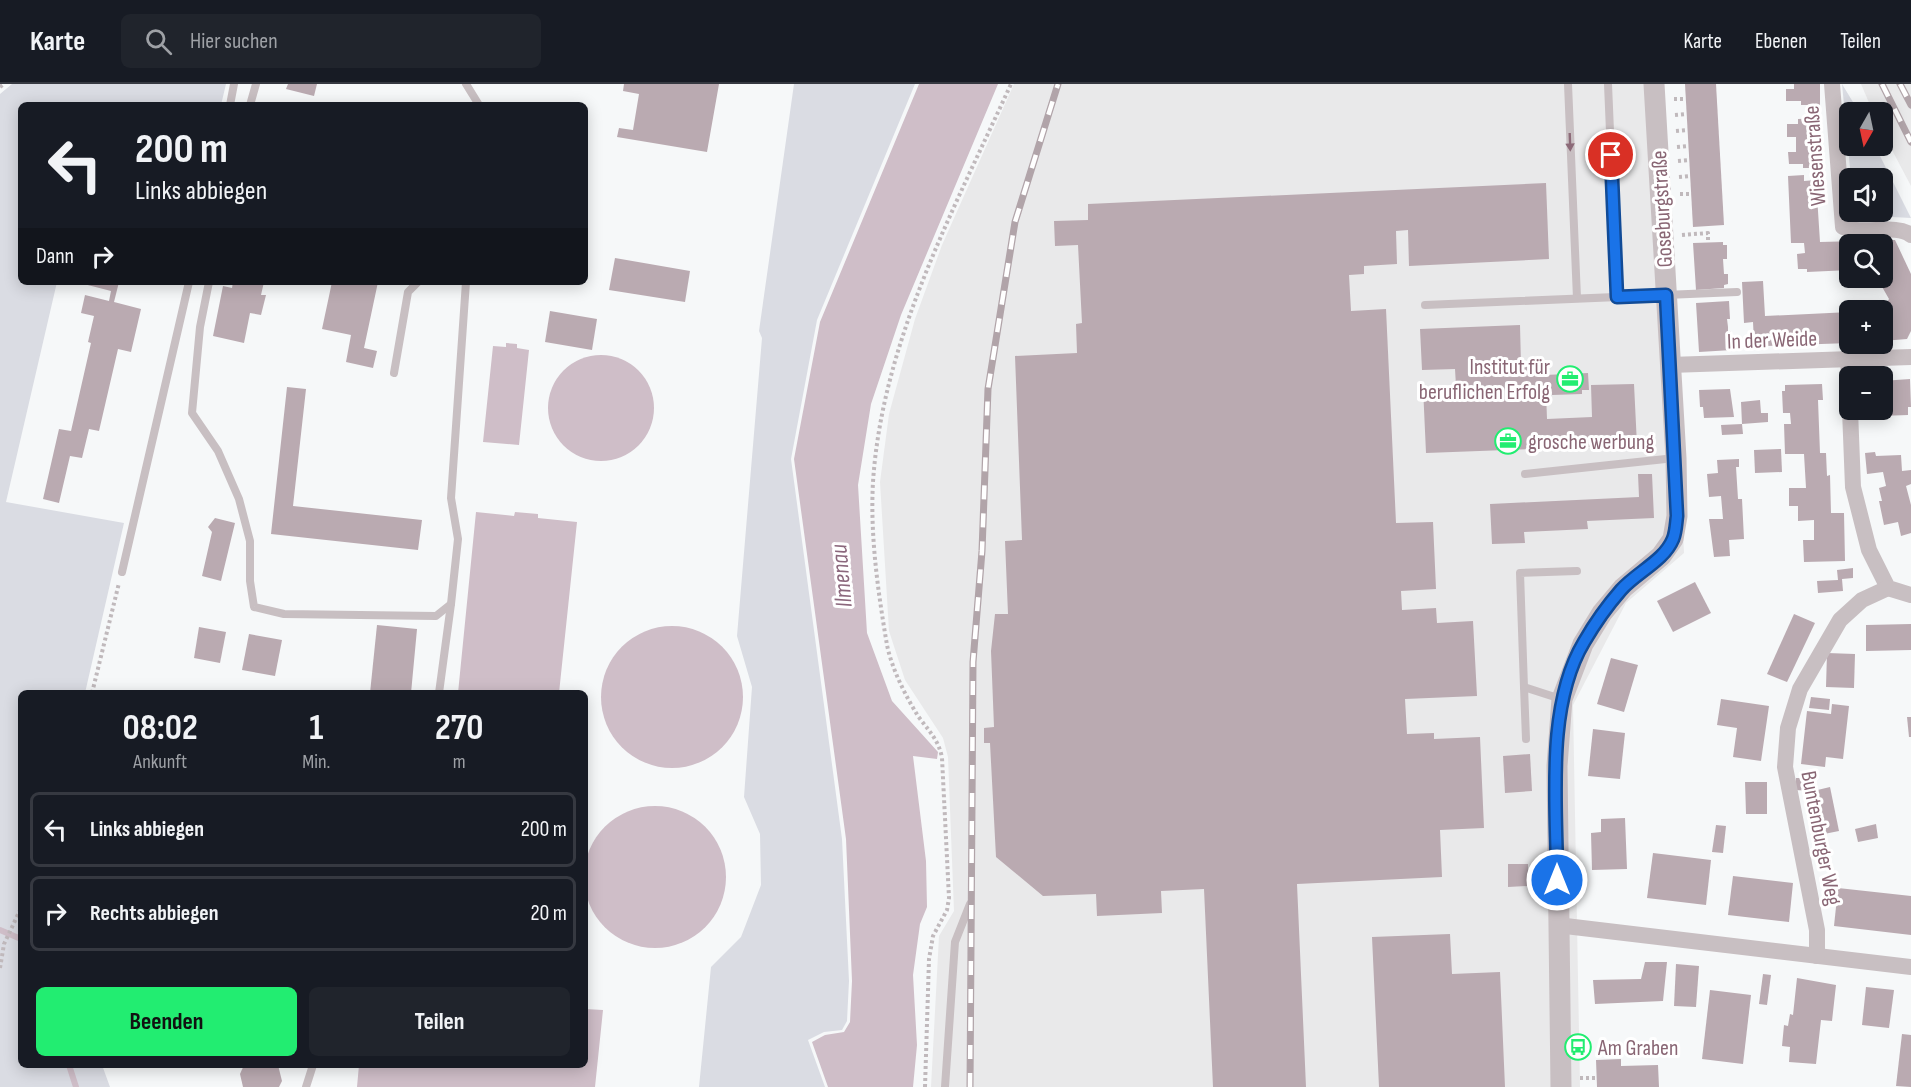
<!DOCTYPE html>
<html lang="de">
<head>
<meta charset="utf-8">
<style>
  body { margin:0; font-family:"Sofia Sans Condensed",sans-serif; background:#20242c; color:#f1f3f6; height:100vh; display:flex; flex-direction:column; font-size:22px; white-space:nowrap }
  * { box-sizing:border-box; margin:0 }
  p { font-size:20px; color:#9ea1a6 }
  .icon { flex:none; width:33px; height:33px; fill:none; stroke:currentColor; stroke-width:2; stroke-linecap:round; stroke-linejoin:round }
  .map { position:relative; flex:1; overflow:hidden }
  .side { position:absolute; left:18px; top:606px; width:570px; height:378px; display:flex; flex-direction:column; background:#171b24; border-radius:9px; box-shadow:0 3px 15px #0003 }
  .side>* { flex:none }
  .top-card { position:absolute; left:18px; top:18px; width:570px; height:183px; border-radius:9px; box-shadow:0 3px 15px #0003; background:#171b24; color:#f1f3f6; overflow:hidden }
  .needle { width:39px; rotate:189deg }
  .fabs { position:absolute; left:1839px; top:18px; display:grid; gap:12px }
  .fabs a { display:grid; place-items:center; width:54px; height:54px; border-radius:9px; background:#171b24; box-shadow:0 3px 15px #0003; font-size:30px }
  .pin { position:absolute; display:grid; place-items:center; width:51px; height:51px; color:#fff; margin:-26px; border:3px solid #fff; border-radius:50%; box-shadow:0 2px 6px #0007 }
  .me { position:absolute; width:66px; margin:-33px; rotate:0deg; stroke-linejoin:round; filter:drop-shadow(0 0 4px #0008) }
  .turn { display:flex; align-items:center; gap:21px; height:126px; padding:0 18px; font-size:27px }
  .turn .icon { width:78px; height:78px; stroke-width:2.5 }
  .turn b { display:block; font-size:42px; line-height:51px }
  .then { display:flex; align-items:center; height:57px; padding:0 18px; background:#0003; gap:12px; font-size:22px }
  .eta { display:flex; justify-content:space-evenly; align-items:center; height:102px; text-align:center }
  .eta b { font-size:36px; font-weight:700; line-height:42px }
  .button { display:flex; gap:12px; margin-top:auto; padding:12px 18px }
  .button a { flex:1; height:69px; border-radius:9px; background:#22ed71; color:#111; font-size:24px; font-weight:700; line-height:69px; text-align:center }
  .button a+a { background:#20242c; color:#f1f3f6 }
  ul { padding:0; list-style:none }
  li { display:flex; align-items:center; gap:18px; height:75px; margin:0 12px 9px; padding:0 6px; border:3px solid #363941; border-radius:9px }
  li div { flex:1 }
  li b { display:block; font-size:22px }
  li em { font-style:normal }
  header { display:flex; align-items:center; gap:36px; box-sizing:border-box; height:84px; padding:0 30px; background:#171b24; border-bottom:2px solid #363941 }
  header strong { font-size:28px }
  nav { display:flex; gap:33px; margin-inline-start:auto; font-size:21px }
  .search { width:420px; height:54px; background:#20242c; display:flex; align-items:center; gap:15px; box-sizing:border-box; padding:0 21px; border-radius:9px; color:#9ea1a6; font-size:22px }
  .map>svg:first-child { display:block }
</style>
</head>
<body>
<header>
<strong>Karte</strong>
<div class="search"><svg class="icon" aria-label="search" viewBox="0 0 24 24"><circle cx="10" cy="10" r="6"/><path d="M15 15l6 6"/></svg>Hier suchen</div>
<nav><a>Karte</a><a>Ebenen</a><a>Teilen</a></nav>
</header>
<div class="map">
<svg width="1911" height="1003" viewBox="0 0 1911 1003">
  <rect width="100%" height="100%" fill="#f6f8f9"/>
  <!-- built -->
  <g fill="#e9e9ea">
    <path d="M1014,0H1661L1684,469L1626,519L1573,621L1580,1003H931L939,852L954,827L948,673L943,654L905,596L889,547L880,398L889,330L915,235L942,161Z"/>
    <path d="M1861,0H1911V102L1883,49L1882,28H1873Z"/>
  </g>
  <!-- green -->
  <g fill="#dadce3">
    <path d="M12,0H226L221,21H21V198H57L6,418L124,439L85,609H21V981H102L110,1003H0V10Z"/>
    <path d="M794,0H915L817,236L791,375L842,755L849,897L847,937L842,946L824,948L808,956L825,1003H699L711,883L741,853L761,801L760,750L744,713L752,603L737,552L762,254L759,247Z"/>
    <path d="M1842,0L1859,28H1850V62H1875L1911,134L1855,131V128H1882V94H1851Z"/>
  </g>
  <!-- water -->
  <g fill="#cfbec8">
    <path d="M919,0H998L901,231L871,320L858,401L867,549L892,617L938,668L937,675L913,672L926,777L927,823L920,840L913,891L917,961L913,1003H828L812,958L825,951L844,948L850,938L852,897L846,755L794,375L820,238Z"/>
    <path d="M506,259L517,260V264L529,266L519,361L483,358L493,262L506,263Z"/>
    <circle cx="601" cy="324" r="53"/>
    <path d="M476,428L514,432L515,428L538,430V434L577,438L559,609H458Z"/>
    <circle cx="672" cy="613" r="71"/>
    <circle cx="655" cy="793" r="71"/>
    <path d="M585,925L603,926L595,1003H357L359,981H585Z"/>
  </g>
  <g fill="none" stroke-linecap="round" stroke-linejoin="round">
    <!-- stream -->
    <g stroke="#cfbec8" stroke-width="6">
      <path d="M0,846L21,855"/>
      <path d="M69,981L76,1003"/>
    </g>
  </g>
  <!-- building -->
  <g fill="#baaab1">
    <path d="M288,0H317L314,12L286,5Z"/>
    <path d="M624,0H719L707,68L617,53L619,44L633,46L639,10L623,7Z"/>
    <path d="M1685,0H1716L1724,141L1693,143Z"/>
    <path d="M1794,0H1820V21H1801V17H1786V5H1794Z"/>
    <path d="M1821,34L1822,84H1803V80H1789L1788,68H1796V53H1787V40H1798V35Z"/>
    <path d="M1804,91V97L1816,96L1820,158L1895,156L1911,190V247L1907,255L1882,257V227L1889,215L1877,194H1882V160H1850V186L1807,188V185H1798L1797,170L1805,169L1804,159H1791L1788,92Z"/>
    <path d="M1546,99L1549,175L1409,182L1408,146L1396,147L1397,180L1364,182V190L1349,191L1351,227L1386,225L1396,439L1433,438L1436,505L1401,507L1402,526L1436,524L1437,539L1473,537L1477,612L1405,615L1407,650L1434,649V655L1480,653L1484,744L1440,746L1442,793L1297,800L1306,1003H1213L1204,805L1161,807L1162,829L1097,832L1096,810L1043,812L996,773L990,659H984V644L994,643L991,567L995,530H1008L1005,457L1022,456L1015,272L1077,269L1076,240L1082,239L1078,161L1055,162L1054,137L1088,136V120Z"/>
    <path d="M1723,158V161H1727V175H1723L1724,190H1728V200L1724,201V204L1696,206L1693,159Z"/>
    <path d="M615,174L690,187L685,218L609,206Z"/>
    <path d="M1763,197L1765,232L1850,228V259L1766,262V257L1754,258L1753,238L1744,239L1742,198Z"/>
    <path d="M76,198H119L114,218L141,225L131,268L118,265L99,347L89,345L82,374L70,372L59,419L43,415L59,345L71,347L91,259L88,258L94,232L81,229L85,211L109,217L111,207Z"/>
    <path d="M233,198H264L261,211H266L261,231L250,229L244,259L213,252L223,202L232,204Z"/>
    <path d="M332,198H378L364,264L377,267L373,284L346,278L351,251L322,245Z"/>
    <path d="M1729,217L1730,235H1727L1728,243V247H1731L1732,266L1699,268L1696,219Z"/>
    <path d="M550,227L597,235L592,266L545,258Z"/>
    <path d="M1520,241L1521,281L1540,280V290L1545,291L1588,289L1589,306H1582V310L1552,311V308H1546L1547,335L1592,333L1591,301L1634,300L1637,361L1426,369L1423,303L1456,302L1455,285L1422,286L1420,245Z"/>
    <path d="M1910,295L1911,323H1908V331L1880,332L1882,297Z"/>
    <path d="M1822,300L1823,316H1818L1820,369H1826L1827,392L1830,391L1831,429H1844L1845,477L1804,478L1803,456H1814V436L1798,437V422H1789V404H1806L1804,370H1785L1784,340H1791L1790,329H1783L1782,307H1785V301Z"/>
    <path d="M287,303L306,305L293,422L422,436L418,466L271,450Z"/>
    <path d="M1730,305L1734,333L1704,334L1703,323H1700L1699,306Z"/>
    <path d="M1760,316L1761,329H1768V338L1742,340L1743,350L1722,351L1721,341L1742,340L1741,318Z"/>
    <path d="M1781,365L1782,388L1755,389L1754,366Z"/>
    <path d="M1875,368L1876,372L1901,371L1902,387L1911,386V400L1906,402L1911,421V449L1901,452L1898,438L1884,441L1879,417H1882L1879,404L1886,402L1883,388L1867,390L1865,369Z"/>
    <path d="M1739,375V383H1736L1738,415H1742L1744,455L1729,456L1730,472L1714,473L1709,435H1723L1721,412L1709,413L1707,390L1718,389L1717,376Z"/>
    <path d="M1638,390H1652L1654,434L1587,437L1588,445L1524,448L1525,459L1492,460L1490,420L1639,413Z"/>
    <path d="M215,434L235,439L221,497L202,492L212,448L208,443Z"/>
    <path d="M1853,484V494L1842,495L1843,507L1818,509L1817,497L1838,496L1837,486Z"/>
    <path d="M1695,498L1711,529L1673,548L1657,517Z"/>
    <path d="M1794,530L1815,539L1787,598L1767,590Z"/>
    <path d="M1911,540V566L1866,567V541Z"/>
    <path d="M377,541L417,545L411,609H370Z"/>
    <path d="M199,543L226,548L220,579L194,574Z"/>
    <path d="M249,550L282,556L275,592L242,586Z"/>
    <path d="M1827,569L1855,570L1854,604L1826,603Z"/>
    <path d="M1611,574L1638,581L1624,628L1597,620Z"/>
    <path d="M1811,613L1830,615L1829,626L1809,624Z"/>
    <path d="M1721,615L1769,622L1761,677L1733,673L1737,644L1717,641Z"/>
    <path d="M1832,620L1849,622L1843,675L1826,673L1825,683L1801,680L1807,627L1831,630Z"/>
    <path d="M1907,633H1911V653H1909Z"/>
    <path d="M1593,645L1625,649L1620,695L1588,692Z"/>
    <path d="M1530,670L1532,707L1505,709L1503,672Z"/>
    <path d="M1796,694H1813L1812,707L1795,706Z"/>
    <path d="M1745,698H1767V730H1746Z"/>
    <path d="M1830,703L1839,747L1814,752L1805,709Z"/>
    <path d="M1625,734L1627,785L1592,786L1591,749L1601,748V735Z"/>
    <path d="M1876,740L1878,754L1858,758L1855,745Z"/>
    <path d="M1716,741L1726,742L1723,769L1712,768Z"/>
    <path d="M1653,769L1711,776L1706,821L1647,814Z"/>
    <path d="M1508,780H1528V802L1508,803Z"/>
    <path d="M1733,792L1793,799L1789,838L1728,831Z"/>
    <path d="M1838,804L1911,812V851L1834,842Z"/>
    <path d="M1450,850L1452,890L1500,888L1505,1003H1379L1372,853Z"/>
    <path d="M1645,878H1667L1663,917L1595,920L1593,896L1641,895Z"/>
    <path d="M1676,880L1699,882L1696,923L1674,922Z"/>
    <path d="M1763,890L1771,891L1767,921L1759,920Z"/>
    <path d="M1797,894L1836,901L1832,937L1821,936L1816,980L1789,978L1790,963L1782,962L1784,941L1788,942L1790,930L1793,931Z"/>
    <path d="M1866,903L1894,906L1889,944L1862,941Z"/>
    <path d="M1710,906L1751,911L1743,980L1702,975Z"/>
    <path d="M1902,950L1911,951V1003L1896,1002Z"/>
    <path d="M1621,975V982L1658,981L1659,1003H1597L1596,976Z"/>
    <path d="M244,981H278L282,997L279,1003H243L240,990Z"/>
  </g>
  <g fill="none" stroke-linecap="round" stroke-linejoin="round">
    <!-- path -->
    <g stroke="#c0b9bc" stroke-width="4" stroke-dasharray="3 3" stroke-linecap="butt">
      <path d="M0,3L4,0"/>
      <path d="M1674,15H1686"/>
      <path d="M1675,31L1686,30"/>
      <path d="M1676,47L1687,46"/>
      <path d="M1677,63L1688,62"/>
      <path d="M1678,77L1689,76"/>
      <path d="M1679,93L1690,92"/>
      <path d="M1680,110H1691"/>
      <path d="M1682,151L1708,149V158"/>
      <path d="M92,609L119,499"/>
      <path d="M0,884L4,860L21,824"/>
      <path d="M1580,994H1597"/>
      <path d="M925,1003L929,875L933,852L947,826L949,814L942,674C939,656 928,646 918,632C905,611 892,585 887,561C878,508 870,452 873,398C882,258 954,125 1011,0"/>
    </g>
    <!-- service -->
    <g stroke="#c8bfc2" stroke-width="8">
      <path d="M466,0L479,21"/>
      <path d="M1568,0L1577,214"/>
      <path d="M1608,0L1617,213"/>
      <path d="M230,21L234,0"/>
      <path d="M250,21L256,0"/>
      <path d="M209,198L200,243L192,329L218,367L239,415L250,457V497L254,523L284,530L436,532L451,520L458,455L451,414L466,198"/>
      <path d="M1425,221L1737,208"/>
      <path d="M394,289L408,208L418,198"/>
      <path d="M1525,390L1675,374"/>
      <path d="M122,488L189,198"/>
      <path d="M1524,603L1526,655"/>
      <path d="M439,609L451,520"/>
      <path d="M1561,615L1524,603L1520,489L1577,487"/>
      <path d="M306,1003L313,981"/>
      <path d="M945,1003L955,858L970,820"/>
    </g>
    <!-- minor -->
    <g stroke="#c8bfc2" stroke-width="16">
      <path d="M1832,0L1843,143C1863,152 1895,139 1911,151"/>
      <path d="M1848,275L1850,318"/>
      <path d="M1670,281L1911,273"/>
      <path d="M1850,326L1853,403L1869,466L1888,504L1911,511"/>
      <path d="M1557,841L1911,883"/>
      <path d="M1817,872V846L1785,683L1788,644L1800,605L1840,536L1862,516L1888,504"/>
    </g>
    <!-- tertiary -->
    <path stroke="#c8bfc2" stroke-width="21" d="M1561,1003L1557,682L1562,615L1583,560L1602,529L1623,504L1661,472L1673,455L1677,432L1676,374L1654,0"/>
    <!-- rail casing -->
    <g stroke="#b1a4a9" stroke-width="7">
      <g id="rail">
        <path d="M1882,0L1911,58"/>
        <path d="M1900,0L1911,21"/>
        <path d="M970,1003L973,578L982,467L988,305L1015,138L1058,0"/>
      </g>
    </g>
    <!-- rail -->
    <use href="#rail" stroke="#fff" stroke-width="4.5" stroke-dasharray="14" stroke-linecap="butt"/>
  </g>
  <!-- one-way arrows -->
  <defs><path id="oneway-solid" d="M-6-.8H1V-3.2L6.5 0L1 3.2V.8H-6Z" transform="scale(1.5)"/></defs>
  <use fill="#8c6a78" href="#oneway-solid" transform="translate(1570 58) rotate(88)"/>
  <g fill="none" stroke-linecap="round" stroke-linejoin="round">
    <!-- route casing -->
    <g stroke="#114b97" stroke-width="15">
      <path id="route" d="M1557,796C1557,722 1545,623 1584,558C1595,539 1607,522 1621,506C1637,488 1664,477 1673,455C1676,448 1676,439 1677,432L1666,211L1617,213L1611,71"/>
    </g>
    <!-- route -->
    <use href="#route" stroke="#1a73e8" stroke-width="10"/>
  </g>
  <!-- icons -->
  <defs>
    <g id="office-ring" transform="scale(1.35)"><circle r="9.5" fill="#fff" stroke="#22ed71" stroke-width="1.5"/><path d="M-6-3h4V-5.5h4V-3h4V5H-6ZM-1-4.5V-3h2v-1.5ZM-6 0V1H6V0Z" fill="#22ed71"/></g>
    <g id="bus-ring" transform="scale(1.35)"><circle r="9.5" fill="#fff" stroke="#22ed71" stroke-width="1.5"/><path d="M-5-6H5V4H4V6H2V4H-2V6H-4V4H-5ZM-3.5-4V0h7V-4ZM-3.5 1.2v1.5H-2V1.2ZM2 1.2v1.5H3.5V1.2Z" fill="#22ed71"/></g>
  </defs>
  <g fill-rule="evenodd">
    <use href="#office-ring" x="1570" y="295"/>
    <use href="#office-ring" x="1508" y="357"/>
    <use href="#bus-ring" x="1578" y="963"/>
  </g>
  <g text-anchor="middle" stroke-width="6" stroke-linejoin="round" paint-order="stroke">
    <!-- street labels -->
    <g font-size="22" fill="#896674" stroke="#fff">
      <text transform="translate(1814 72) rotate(-94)" y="8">Wiesenstraße</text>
      <text transform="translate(1661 125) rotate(-93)" y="8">Goseburgstraße</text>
      <text transform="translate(1772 255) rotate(-2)" y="8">In der Weide</text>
      <text transform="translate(1822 754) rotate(79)" y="8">Buntenburger Weg</text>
    </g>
    <!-- poi labels -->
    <g font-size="22" fill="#896674" stroke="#fff" text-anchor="start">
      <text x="1550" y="290" text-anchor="end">Institut für<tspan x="1550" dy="25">beruflichen Erfolg</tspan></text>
      <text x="1528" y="365">grosche werbung</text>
      <text x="1598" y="971">Am Graben</text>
    </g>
    <!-- water labels -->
    <g font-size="24" font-style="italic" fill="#8b677c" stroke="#fff">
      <text transform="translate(841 492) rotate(-95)" y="8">Ilmenau</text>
    </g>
  </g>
</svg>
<div class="fabs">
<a><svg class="needle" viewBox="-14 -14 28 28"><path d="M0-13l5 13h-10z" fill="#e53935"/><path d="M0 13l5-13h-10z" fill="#9ea1a6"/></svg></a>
<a><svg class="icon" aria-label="sound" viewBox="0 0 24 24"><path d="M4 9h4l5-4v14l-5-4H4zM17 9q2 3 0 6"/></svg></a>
<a><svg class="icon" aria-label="search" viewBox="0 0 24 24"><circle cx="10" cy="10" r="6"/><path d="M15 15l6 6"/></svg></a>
<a>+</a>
<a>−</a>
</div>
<div class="pin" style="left:1611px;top:71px;background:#d93025"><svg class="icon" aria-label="arrive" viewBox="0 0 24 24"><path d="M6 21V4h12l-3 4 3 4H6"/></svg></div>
<svg class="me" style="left:1557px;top:796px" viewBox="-20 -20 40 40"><circle r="17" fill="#1a73e8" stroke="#fff" stroke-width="3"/><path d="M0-11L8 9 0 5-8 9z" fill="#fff"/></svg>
<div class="top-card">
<div class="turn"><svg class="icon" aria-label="left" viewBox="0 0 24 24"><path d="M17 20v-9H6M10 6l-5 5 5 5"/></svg><div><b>200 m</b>Links abbiegen</div></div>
<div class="then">Dann<svg class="icon" aria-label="right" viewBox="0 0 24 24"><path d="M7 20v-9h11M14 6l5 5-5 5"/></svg></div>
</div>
<section class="side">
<div class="eta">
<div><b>08:02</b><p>Ankunft</p></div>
<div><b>1</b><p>Min.</p></div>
<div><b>270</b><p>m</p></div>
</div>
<ul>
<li><svg class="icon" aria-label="left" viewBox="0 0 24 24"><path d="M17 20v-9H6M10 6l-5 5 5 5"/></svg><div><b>Links abbiegen</b></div><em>200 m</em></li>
<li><svg class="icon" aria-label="right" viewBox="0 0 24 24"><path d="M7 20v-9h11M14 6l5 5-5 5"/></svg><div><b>Rechts abbiegen</b></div><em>20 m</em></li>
</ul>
<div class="button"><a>Beenden</a><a>Teilen</a></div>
</section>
</div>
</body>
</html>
